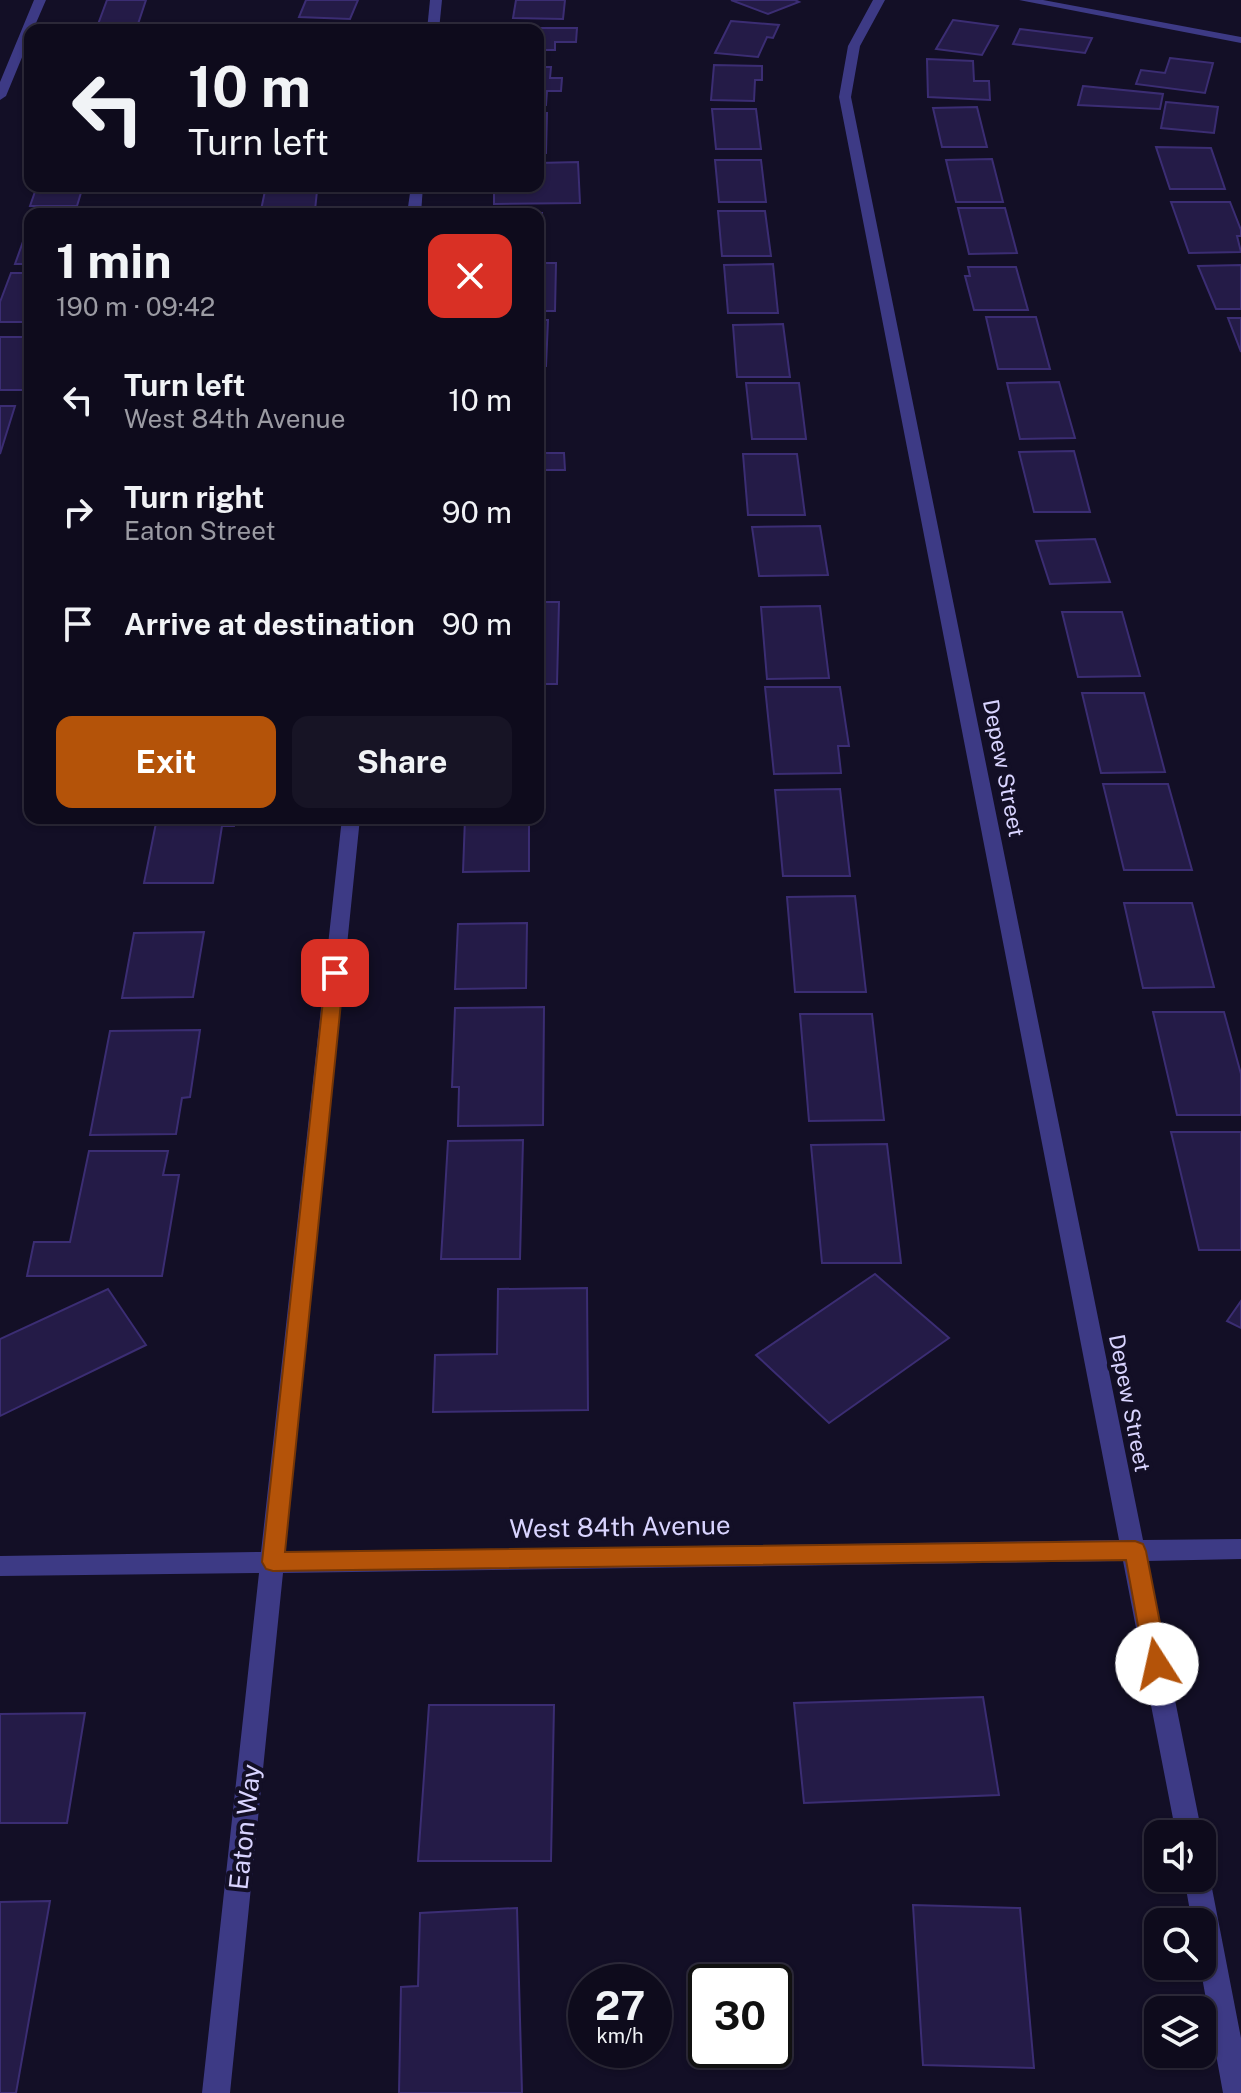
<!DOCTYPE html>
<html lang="en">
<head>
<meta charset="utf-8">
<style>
  body { margin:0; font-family:"Public Sans",sans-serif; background:#171425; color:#f1f3f6; height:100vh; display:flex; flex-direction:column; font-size:30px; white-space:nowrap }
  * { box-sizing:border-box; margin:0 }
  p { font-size:26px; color:#9b9ba3 }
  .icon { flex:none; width:44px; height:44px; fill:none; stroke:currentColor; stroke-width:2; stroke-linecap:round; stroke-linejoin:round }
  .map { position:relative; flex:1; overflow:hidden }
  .details { position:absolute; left:24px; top:208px; width:520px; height:616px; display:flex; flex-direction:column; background:#0e0b1c; border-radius:16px; box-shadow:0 2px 6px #0004,0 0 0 2px #2e2b3b }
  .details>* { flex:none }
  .top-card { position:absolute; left:24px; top:24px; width:520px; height:168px; border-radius:16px; box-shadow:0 2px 6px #0004,0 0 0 2px #2e2b3b; background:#0e0b1c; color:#f1f3f6; overflow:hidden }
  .tools { position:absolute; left:1144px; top:1820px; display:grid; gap:16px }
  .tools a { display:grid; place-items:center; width:72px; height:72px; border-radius:16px; background:#0e0b1c; box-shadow:0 2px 6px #0004,0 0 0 2px #2e2b3b; font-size:40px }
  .speed { position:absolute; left:568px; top:1964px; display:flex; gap:16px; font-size:40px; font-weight:700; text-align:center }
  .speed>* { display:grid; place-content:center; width:104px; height:104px; border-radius:50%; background:#0e0b1c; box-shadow:0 2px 6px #0004,0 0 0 2px #2e2b3b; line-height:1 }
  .speed small { font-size:20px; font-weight:400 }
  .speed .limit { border:4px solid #111; border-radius:12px; background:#fff; color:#111 }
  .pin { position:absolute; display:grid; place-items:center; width:68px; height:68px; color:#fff; margin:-34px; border-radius:16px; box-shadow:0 4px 12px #0006 }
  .me { position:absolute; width:88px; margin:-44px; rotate:350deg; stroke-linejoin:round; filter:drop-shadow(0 0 6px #0008) }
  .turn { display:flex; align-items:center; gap:28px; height:168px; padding:0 32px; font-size:36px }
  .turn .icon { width:104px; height:104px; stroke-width:2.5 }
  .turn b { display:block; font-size:56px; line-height:68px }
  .round { display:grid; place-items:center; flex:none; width:84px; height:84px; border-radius:16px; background:#171425 }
  .summary { display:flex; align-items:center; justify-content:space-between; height:136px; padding:0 32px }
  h1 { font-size:48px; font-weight:700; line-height:60px }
  .cta { display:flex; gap:16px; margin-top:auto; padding:16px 32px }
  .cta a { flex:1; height:92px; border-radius:16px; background:#b45309; color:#fff; font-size:32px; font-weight:700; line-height:92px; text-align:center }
  .cta a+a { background:#171425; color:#f1f3f6 }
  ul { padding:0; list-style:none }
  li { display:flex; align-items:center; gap:24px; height:112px; padding:0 32px }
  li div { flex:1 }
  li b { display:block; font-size:30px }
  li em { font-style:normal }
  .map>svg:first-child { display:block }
</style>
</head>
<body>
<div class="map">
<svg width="1241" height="2093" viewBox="0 0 1241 2093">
  <rect width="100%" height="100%" fill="#130f26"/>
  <!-- building -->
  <g fill="#241b47" stroke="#3b2d73" stroke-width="2">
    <path d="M107,0H146L137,27H97Z"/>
    <path d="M306,0H358L350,19L299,17Z"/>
    <path d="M516,0H565L563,19L513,18Z"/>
    <path d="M731,0H795L799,2L768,14Z"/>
    <path d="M953,20L998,26L982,55L936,49Z"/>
    <path d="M731,21L779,25L773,38L767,37L758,57L715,53Z"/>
    <path d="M298,27H351L350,30H298Z"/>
    <path d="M510,28H577L576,42H555V50H538V30Z"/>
    <path d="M1020,29L1092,38L1085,53L1013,44Z"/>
    <path d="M1170,58L1213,63L1205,93L1136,84L1141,70L1165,73Z"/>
    <path d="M927,59L973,61L974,81H989L990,100L928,97Z"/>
    <path d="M714,65L762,66V80H755L754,101L711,100Z"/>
    <path d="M538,67H551L550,78H562L561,91H547L546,105H538Z"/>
    <path d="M1083,86L1163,94L1160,109L1078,105Z"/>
    <path d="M1166,102L1218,107L1214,133L1161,128Z"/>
    <path d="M977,107L987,147H942L933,108Z"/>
    <path d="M712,109H756L761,149H716Z"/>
    <path d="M538,113H547L546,153H538Z"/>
    <path d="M1156,147L1211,148L1225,189H1170Z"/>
    <path d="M992,159L1003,202H956L946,160Z"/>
    <path d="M715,160H761L766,202H719Z"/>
    <path d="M578,162L580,203L494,204V186H538V163Z"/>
    <path d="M37,186H83L77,206H30Z"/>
    <path d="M266,186H323L322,191H317L315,210H261Z"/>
    <path d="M1171,202H1230L1241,230V236H1237L1241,252L1189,253Z"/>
    <path d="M958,208H1005L1017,253L969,254Z"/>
    <path d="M718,211H765L771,256H722Z"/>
    <path d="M495,213H542L541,258H538V214Z"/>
    <path d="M30,222V264H15Z"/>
    <path d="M538,263H556L555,311H538Z"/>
    <path d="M773,264L778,313H728L724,265Z"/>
    <path d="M1241,265V309H1216L1198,266Z"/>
    <path d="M968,267H1016L1028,310H974L965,276H970Z"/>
    <path d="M11,273H30V322H0V302Z"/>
    <path d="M986,317H1036L1050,369H998Z"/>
    <path d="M1228,318H1241V352Z"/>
    <path d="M538,320H548L546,366H538Z"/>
    <path d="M783,324L790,377H737L733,325Z"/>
    <path d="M0,337H30V368L23,390H0Z"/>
    <path d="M1059,382L1075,438L1020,439L1007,383Z"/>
    <path d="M746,383H799L806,439H752Z"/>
    <path d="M0,406H15L0,454Z"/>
    <path d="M1074,451L1090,512H1034L1019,452Z"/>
    <path d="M538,453H564L565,470H544L545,511H538Z"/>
    <path d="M743,454H797L805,515H748Z"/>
    <path d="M820,526L828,575L759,576L752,527Z"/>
    <path d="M1095,539L1110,582L1050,584L1036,541Z"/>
    <path d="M538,602H559L557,684H538Z"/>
    <path d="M820,606L829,678L767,679L761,607Z"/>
    <path d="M1062,612H1122L1140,676L1078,677Z"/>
    <path d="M765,687H840L849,746H838L841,773L774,774Z"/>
    <path d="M1082,693H1144L1165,772L1101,773Z"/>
    <path d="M1103,784H1168L1192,870H1124Z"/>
    <path d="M840,789L850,876H783L775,790Z"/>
    <path d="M157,818H235L234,826H222L213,883H144Z"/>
    <path d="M465,818H529V871L463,872Z"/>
    <path d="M855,896L866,992H795L787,897Z"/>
    <path d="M1124,903H1192L1214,987L1143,988Z"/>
    <path d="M527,923L526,988L455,989L458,924Z"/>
    <path d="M204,932L193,997L122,998L134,933Z"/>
    <path d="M544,1007L543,1125L458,1126L459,1087H452L455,1008Z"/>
    <path d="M1153,1012H1224L1241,1074V1115H1177Z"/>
    <path d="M800,1014H872L884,1120L809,1121Z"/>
    <path d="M200,1030L190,1097L182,1098L176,1134L90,1135L110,1031Z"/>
    <path d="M1171,1132H1241V1250H1199Z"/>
    <path d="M523,1140L520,1259H441L448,1141Z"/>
    <path d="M887,1144L901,1263H822L811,1145Z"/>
    <path d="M89,1151H168L163,1175H179L162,1276H27L34,1242H70Z"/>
    <path d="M875,1274L949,1338L829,1423L756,1355Z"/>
    <path d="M587,1288L588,1410L433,1412L435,1355L497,1354L498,1289Z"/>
    <path d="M108,1289L146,1345L0,1416V1339Z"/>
    <path d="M1241,1301V1328L1227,1321Z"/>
    <path d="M983,1697L999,1795L804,1803L794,1703Z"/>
    <path d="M429,1705H554L551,1861H418Z"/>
    <path d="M85,1713L67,1823H0V1714Z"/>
    <path d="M50,1901L16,2093H0V1902Z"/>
    <path d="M913,1905L1020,1908L1034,2068L923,2065Z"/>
    <path d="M517,1908L522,2093H399L401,1987L418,1986L420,1913Z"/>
  </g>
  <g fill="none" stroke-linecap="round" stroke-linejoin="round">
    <!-- minor -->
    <g fill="#3d3a85" fill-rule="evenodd">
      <path d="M34,0H46L33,30H30V38L6,96L0,100V82Z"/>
      <path d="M430,0H442L439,30H427Z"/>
      <path d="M873,0H885L860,46L851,97L1143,1540L1241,1539V1559L1147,1561L1202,1834H1176L1123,1561L283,1573L230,2093H202L259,1573L0,1576V1556L261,1552L342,818H360L285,1552L1119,1540L839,97L848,46Z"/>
      <path d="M1019,0H1043L1241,37V43Z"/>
      <path d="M411,186H423L421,214H407Z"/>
      <path d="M1202,1867L1210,1878L1241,2038V2093H1223L1200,1966L1202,1922H1192L1184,1878H1202Z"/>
    </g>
  </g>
  <!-- route -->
  <path fill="#b45309" stroke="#753606" stroke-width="2" d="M335,967L344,973L285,1552L1135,1541L1143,1544L1146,1551L1168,1664L1165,1671L1157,1674L1148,1671L1145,1664L1126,1560L273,1571L266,1569L262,1562L326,973Z"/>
  <g text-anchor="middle" stroke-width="8" stroke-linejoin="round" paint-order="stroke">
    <!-- street labels -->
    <g font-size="22" fill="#d9d4ff" stroke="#130f26">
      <text transform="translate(1004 768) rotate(79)" y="8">Depew Street</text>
      <text transform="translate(1130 1403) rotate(79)" y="8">Depew Street</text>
    </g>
    <!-- near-street labels -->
    <g font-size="26" fill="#d9d4ff" stroke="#130f26">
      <text transform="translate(620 1527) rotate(-1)" y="9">West 84th Avenue</text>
      <text transform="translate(245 1827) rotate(-84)" y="9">Eaton Way</text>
    </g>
  </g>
</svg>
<div class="tools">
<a><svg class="icon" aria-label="sound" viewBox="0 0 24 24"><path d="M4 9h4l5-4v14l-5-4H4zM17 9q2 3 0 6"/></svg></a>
<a><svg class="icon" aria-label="search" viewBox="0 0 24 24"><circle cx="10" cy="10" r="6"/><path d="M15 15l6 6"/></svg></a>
<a><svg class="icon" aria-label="layers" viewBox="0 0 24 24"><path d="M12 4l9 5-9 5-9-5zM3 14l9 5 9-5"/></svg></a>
</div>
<div class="speed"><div>27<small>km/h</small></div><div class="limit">30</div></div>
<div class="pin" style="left:335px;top:973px;background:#d93025"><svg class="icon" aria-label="arrive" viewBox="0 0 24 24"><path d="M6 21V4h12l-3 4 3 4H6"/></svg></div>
<svg class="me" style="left:1157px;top:1664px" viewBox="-20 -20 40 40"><circle r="19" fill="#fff"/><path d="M0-13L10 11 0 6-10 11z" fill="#b45309"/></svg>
<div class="top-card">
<div class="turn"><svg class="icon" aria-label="left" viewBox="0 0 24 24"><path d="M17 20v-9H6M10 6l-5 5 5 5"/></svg><div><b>10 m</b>Turn left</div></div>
</div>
<section class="details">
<div class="summary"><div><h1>1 min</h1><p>190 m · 09:42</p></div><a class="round" style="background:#d93025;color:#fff"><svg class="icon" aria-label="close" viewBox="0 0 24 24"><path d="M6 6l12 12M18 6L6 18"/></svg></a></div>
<ul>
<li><svg class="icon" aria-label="left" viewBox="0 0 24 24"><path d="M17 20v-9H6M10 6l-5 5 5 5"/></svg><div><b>Turn left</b><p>West 84th Avenue</p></div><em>10 m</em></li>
<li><svg class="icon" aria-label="right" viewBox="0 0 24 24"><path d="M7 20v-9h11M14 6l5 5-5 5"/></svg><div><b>Turn right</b><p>Eaton Street</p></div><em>90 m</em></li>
<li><svg class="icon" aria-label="arrive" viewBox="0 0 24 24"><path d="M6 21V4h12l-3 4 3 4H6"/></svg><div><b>Arrive at destination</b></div><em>90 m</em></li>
</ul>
<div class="cta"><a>Exit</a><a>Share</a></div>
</section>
</div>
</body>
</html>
